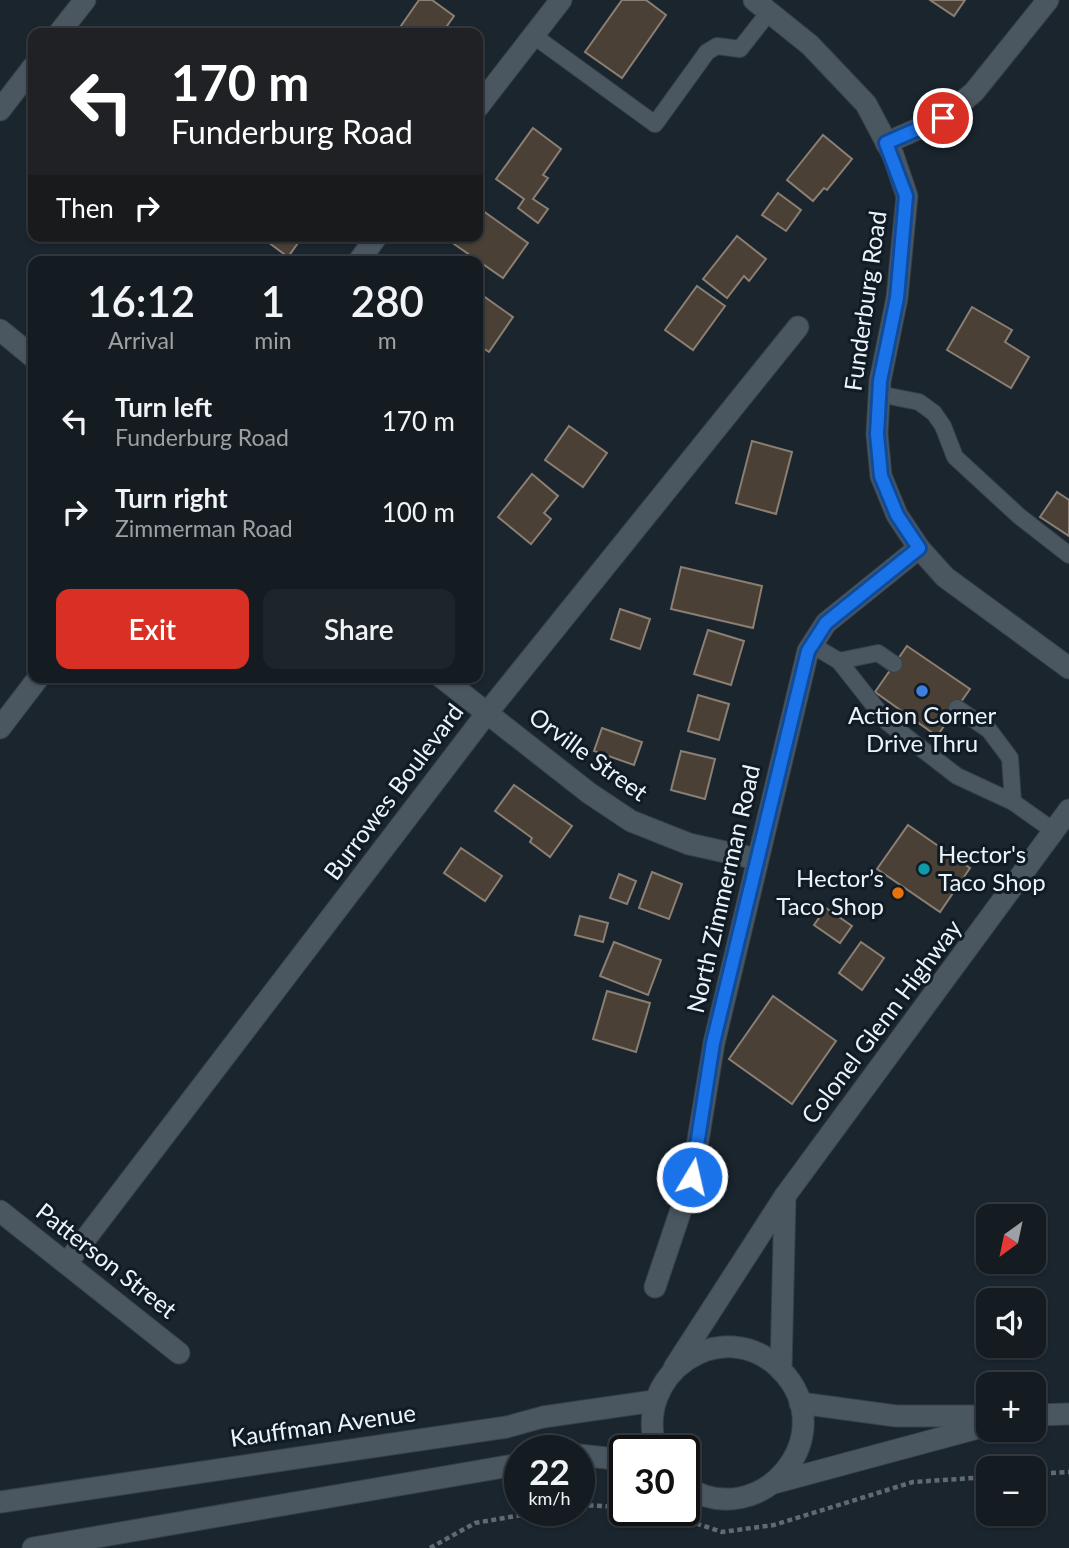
<!DOCTYPE html>
<html lang="en">
<head>
<meta charset="utf-8">
<style>
  body { margin:0; font-family:Lato,sans-serif; background:#1d252a; color:#f1f3f6; height:100vh; display:flex; flex-direction:column; font-size:26px; white-space:nowrap }
  * { box-sizing:border-box; margin:0 }
  p { font-size:23px; color:#9da1a5 }
  .icon { flex:none; width:38px; height:38px; fill:none; stroke:currentColor; stroke-width:2; stroke-linecap:round; stroke-linejoin:round }
  .map { position:relative; flex:1; overflow:hidden }
  .details { position:absolute; left:28px; top:256px; width:455px; height:427px; display:flex; flex-direction:column; background:#141c22; border-radius:14px; box-shadow:0 2px 5px #0004,0 0 0 2px #333a40 }
  .details>* { flex:none }
  .hud { position:absolute; left:28px; top:28px; width:455px; height:214px; border-radius:14px; box-shadow:0 2px 5px #0004,0 0 0 2px #333a40; background:#202124; color:#fff; overflow:hidden }
  .needle { width:46px; rotate:213deg }
  .buttons { position:absolute; left:976px; top:1204px; display:grid; gap:14px }
  .buttons a { display:grid; place-items:center; width:70px; height:70px; border-radius:14px; background:#141c22; box-shadow:0 2px 5px #0004,0 0 0 2px #333a40; font-size:35px }
  .speed { position:absolute; left:504px; top:1435px; display:flex; gap:14px; font-size:35px; font-weight:700; text-align:center }
  .speed>* { display:grid; place-content:center; width:91px; height:91px; border-radius:50%; background:#141c22; box-shadow:0 2px 5px #0004,0 0 0 2px #333a40; line-height:1 }
  .speed small { font-size:18px; font-weight:400 }
  .speed .limit { border:4px solid #111; border-radius:10px; background:#fff; color:#111 }
  .pin { position:absolute; display:grid; place-items:center; width:60px; height:60px; color:#fff; margin:-30px; border:4px solid #fff; border-radius:50%; box-shadow:0 2px 7px #0007 }
  .me { position:absolute; width:77px; margin:-38px; rotate:9deg; stroke-linejoin:round; filter:drop-shadow(0 0 5px #0008) }
  .turn { display:flex; align-items:center; gap:24px; height:147px; padding:0 28px; font-size:32px }
  .turn .icon { width:91px; height:91px; stroke-width:2.5 }
  .turn b { display:block; font-size:49px; line-height:60px }
  .then { display:flex; align-items:center; height:66px; padding:0 28px; background:#0003; gap:14px; font-size:26px }
  .eta { display:flex; justify-content:space-evenly; align-items:center; height:119px; text-align:center }
  .eta b { font-size:42px; font-weight:600; line-height:49px }
  .cta { display:flex; gap:14px; margin-top:auto; padding:14px 28px }
  .cta a { flex:1; height:80px; border-radius:14px; background:#d93025; color:#fff; font-size:28px; font-weight:600; line-height:80px; text-align:center }
  .cta a+a { background:#1d252a; color:#f1f3f6 }
  ul { padding:0; list-style:none }
  li { display:flex; align-items:center; gap:21px; height:91px; padding:0 28px }
  li div { flex:1 }
  li b { display:block; font-size:26px }
  li em { font-style:normal }
  .map>svg:first-child { display:block }
</style>
</head>
<body>
<div class="map">
<svg width="1069" height="1548" viewBox="0 0 1069 1548">
  <rect width="100%" height="100%" fill="#1a252e"/>
  <!-- building -->
  <g fill="#4b4035" stroke="#8b7e73" stroke-width="2">
    <path d="M419,0H432L454,16L442,33H396Z"/>
    <path d="M622,0H646L666,15L622,78L585,52Z"/>
    <path d="M930,0H965L954,16Z"/>
    <path d="M533,128L561,149L543,175L548,178L533,199L548,209L538,223L518,208L524,199L496,179Z"/>
    <path d="M823,135L852,159L827,190L824,188L813,201L787,180Z"/>
    <path d="M778,193L801,210L786,231L762,215Z"/>
    <path d="M479,208L528,243L503,278L454,244L459,236H478Z"/>
    <path d="M260,236H303L288,257Z"/>
    <path d="M737,236L766,259L749,281L744,276L727,298L703,279Z"/>
    <path d="M697,286L725,306L693,350L665,330Z"/>
    <path d="M482,295L513,317L489,352L478,345V301Z"/>
    <path d="M972,307L1012,330L1005,342L1029,357L1011,388L947,350Z"/>
    <path d="M569,426L607,453L583,487L545,460Z"/>
    <path d="M752,441L792,452L776,514L736,503Z"/>
    <path d="M532,474L558,496L544,513L551,519L531,544L498,517Z"/>
    <path d="M1057,492L1069,500V536L1040,517Z"/>
    <path d="M681,567L762,586L753,628L671,609Z"/>
    <path d="M620,609L650,619L640,649L611,639Z"/>
    <path d="M708,630L744,641L731,685L694,674Z"/>
    <path d="M907,646L970,689L937,736L875,692Z"/>
    <path d="M698,695L729,704L719,740L688,731Z"/>
    <path d="M602,728L642,742L634,765L594,751Z"/>
    <path d="M681,751L715,759L705,799L671,790Z"/>
    <path d="M514,785L572,826L550,857L530,842L532,838L495,811Z"/>
    <path d="M908,825L970,868L940,912L877,869Z"/>
    <path d="M461,848L502,876L485,901L444,873Z"/>
    <path d="M652,872L682,884L669,919L639,908Z"/>
    <path d="M619,874L636,881L627,904L610,898Z"/>
    <path d="M826,908L852,926L840,943L814,925Z"/>
    <path d="M580,916L608,923L603,942L575,935Z"/>
    <path d="M614,942L661,960L648,995L600,976Z"/>
    <path d="M861,942L884,958L862,990L839,973Z"/>
    <path d="M607,991L650,1003L636,1052L593,1039Z"/>
    <path d="M773,996L836,1041L792,1104L729,1059Z"/>
  </g>
  <g fill="none" stroke-linecap="round" stroke-linejoin="round">
    <!-- service casing -->
    <g stroke="#384048" stroke-width="18">
      <g id="service">
        <path d="M534,36L655,124L707,52L717,46L740,49L769,12"/>
        <path d="M879,394L919,402L934,413L943,426L955,457L1019,516L1069,555"/>
        <path d="M812,645L839,661L887,722L957,776L1013,802L1054,831"/>
        <path d="M839,661L878,653L894,664"/>
        <path d="M957,708L989,730L1010,758L1013,802"/>
      </g>
    </g>
    <!-- minor casing -->
    <g stroke="#384048" stroke-width="23">
      <g id="minor">
        <path d="M59,33L85,0"/>
        <path d="M478,107L561,0"/>
        <path d="M0,110L33,67"/>
        <path d="M886,143L943,118L974,92L1048,0"/>
        <path d="M359,261L377,236"/>
        <path d="M0,330L33,357"/>
        <path d="M441,677L589,793L631,821L689,844L757,859"/>
        <path d="M0,728L39,677"/>
        <path d="M0,1211L179,1353"/>
        <path d="M67,1263L487,713L798,327"/>
        <path d="M655,1287L692,1177L714,1043L808,651L826,623L919,548"/>
      </g>
    </g>
    <!-- tertiary casing -->
    <g stroke="#384048" stroke-width="23">
      <g id="tertiary">
        <path d="M754,0L810,45L866,104L893,155L907,196L897,298L880,381L877,434L881,476L897,515L919,548L945,577L1069,668"/>
        <path d="M674,1368L785,1196L1069,810"/>
        <path d="M781,1370L785,1196"/>
        <path d="M800,1403L896,1416H989"/>
        <path d="M1034,1415L1069,1414"/>
        <path d="M657,1451C630,1374 724,1311 781,1370C844,1435 761,1535 684,1486"/>
        <path d="M579,1455L625,1460"/>
        <path d="M774,1483L989,1425"/>
        <path d="M0,1502L507,1427L543,1417L654,1401"/>
        <path d="M33,1548L520,1464"/>
      </g>
    </g>
    <!-- path -->
    <g stroke="#606a72" stroke-width="4.5" stroke-dasharray="5 3.5" stroke-linecap="butt">
      <path d="M1034,1474L1069,1472"/>
      <path d="M580,1505L625,1507"/>
      <path d="M581,1505L582,1478"/>
      <path d="M656,1510L722,1532L774,1525L913,1482L989,1477"/>
      <path d="M430,1548L475,1523L551,1510"/>
    </g>
    <!-- service -->
    <use href="#service" stroke="#4a5761" stroke-width="16"/>
    <!-- minor -->
    <use href="#minor" stroke="#4a5761" stroke-width="21"/>
    <!-- tertiary -->
    <use href="#tertiary" stroke="#4a5761" stroke-width="21"/>
  </g>
  <g fill="none" stroke-linecap="round" stroke-linejoin="round">
    <!-- route casing -->
    <g stroke="#114b97" stroke-width="18">
      <path id="route" d="M692,1177L713,1043L808,651L826,623L919,548L897,515L881,476L877,434L880,381L897,298L906,196L886,143L943,118"/>
    </g>
    <!-- route -->
    <use href="#route" stroke="#1a73e8" stroke-width="12"/>
  </g>
  <!-- markers -->
  <circle fill="#3f7fe0" stroke="#101b24" stroke-width="2.5" cx="922" cy="691" r="7"/>
  <circle fill="#0f9aa8" stroke="#101b24" stroke-width="2.5" cx="924" cy="869" r="7"/>
  <circle fill="#e8710a" stroke="#101b24" stroke-width="2.5" cx="898" cy="893" r="7"/>
  <g text-anchor="middle" stroke-width="6" stroke-linejoin="round" paint-order="stroke">
    <!-- street labels -->
    <g font-size="24" fill="#ecf3fa" stroke="#101b24">
      <text transform="translate(866 301) rotate(-82)" y="8">Funderburg Road</text>
      <text transform="translate(588 755) rotate(36)" y="8">Orville Street</text>
      <text transform="translate(394 792) rotate(-53)" y="8">Burrowes Boulevard</text>
      <text transform="translate(724 889) rotate(-77)" y="8">North Zimmerman Road</text>
      <text transform="translate(882 1022) rotate(-53)" y="8">Colonel Glenn Highway</text>
      <text transform="translate(106 1261) rotate(38)" y="8">Patterson Street</text>
      <text transform="translate(323 1426) rotate(-8)" y="8">Kauffman Avenue</text>
    </g>
    <!-- poi labels -->
    <g font-size="24" fill="#ecf3fa" stroke="#101b24">
      <text x="922" y="724">Action Corner<tspan x="922" dy="28">Drive Thru</tspan></text>
      <text x="938" y="863" text-anchor="start">Hector's<tspan x="938" dy="28">Taco Shop</tspan></text>
      <text x="884" y="887" text-anchor="end">Hector’s<tspan x="884" dy="28">Taco Shop</tspan></text>
    </g>
  </g>
</svg>
<div class="buttons">
<a><svg class="needle" viewBox="-14 -14 28 28"><path d="M0-13l5 13h-10z" fill="#e53935"/><path d="M0 13l5-13h-10z" fill="#9da1a5"/></svg></a>
<a><svg class="icon" aria-label="sound" viewBox="0 0 24 24"><path d="M4 9h4l5-4v14l-5-4H4zM17 9q2 3 0 6"/></svg></a>
<a>+</a>
<a>−</a>
</div>
<div class="speed"><div>22<small>km/h</small></div><div class="limit">30</div></div>
<div class="pin" style="left:943px;top:118px;background:#d93025"><svg class="icon" aria-label="arrive" viewBox="0 0 24 24"><path d="M6 21V4h12l-3 4 3 4H6"/></svg></div>
<svg class="me" style="left:692px;top:1177px" viewBox="-20 -20 40 40"><circle r="17" fill="#1a73e8" stroke="#fff" stroke-width="3"/><path d="M0-11L8 9 0 5-8 9z" fill="#fff"/></svg>
<div class="hud">
<div class="turn"><svg class="icon" aria-label="left" viewBox="0 0 24 24"><path d="M17 20v-9H6M10 6l-5 5 5 5"/></svg><div><b>170 m</b>Funderburg Road</div></div>
<div class="then">Then<svg class="icon" aria-label="right" viewBox="0 0 24 24"><path d="M7 20v-9h11M14 6l5 5-5 5"/></svg></div>
</div>
<section class="details">
<div class="eta">
<div><b>16:12</b><p>Arrival</p></div>
<div><b>1</b><p>min</p></div>
<div><b>280</b><p>m</p></div>
</div>
<ul>
<li><svg class="icon" aria-label="left" viewBox="0 0 24 24"><path d="M17 20v-9H6M10 6l-5 5 5 5"/></svg><div><b>Turn left</b><p>Funderburg Road</p></div><em>170 m</em></li>
<li><svg class="icon" aria-label="right" viewBox="0 0 24 24"><path d="M7 20v-9h11M14 6l5 5-5 5"/></svg><div><b>Turn right</b><p>Zimmerman Road</p></div><em>100 m</em></li>
</ul>
<div class="cta"><a>Exit</a><a>Share</a></div>
</section>
</div>
</body>
</html>
